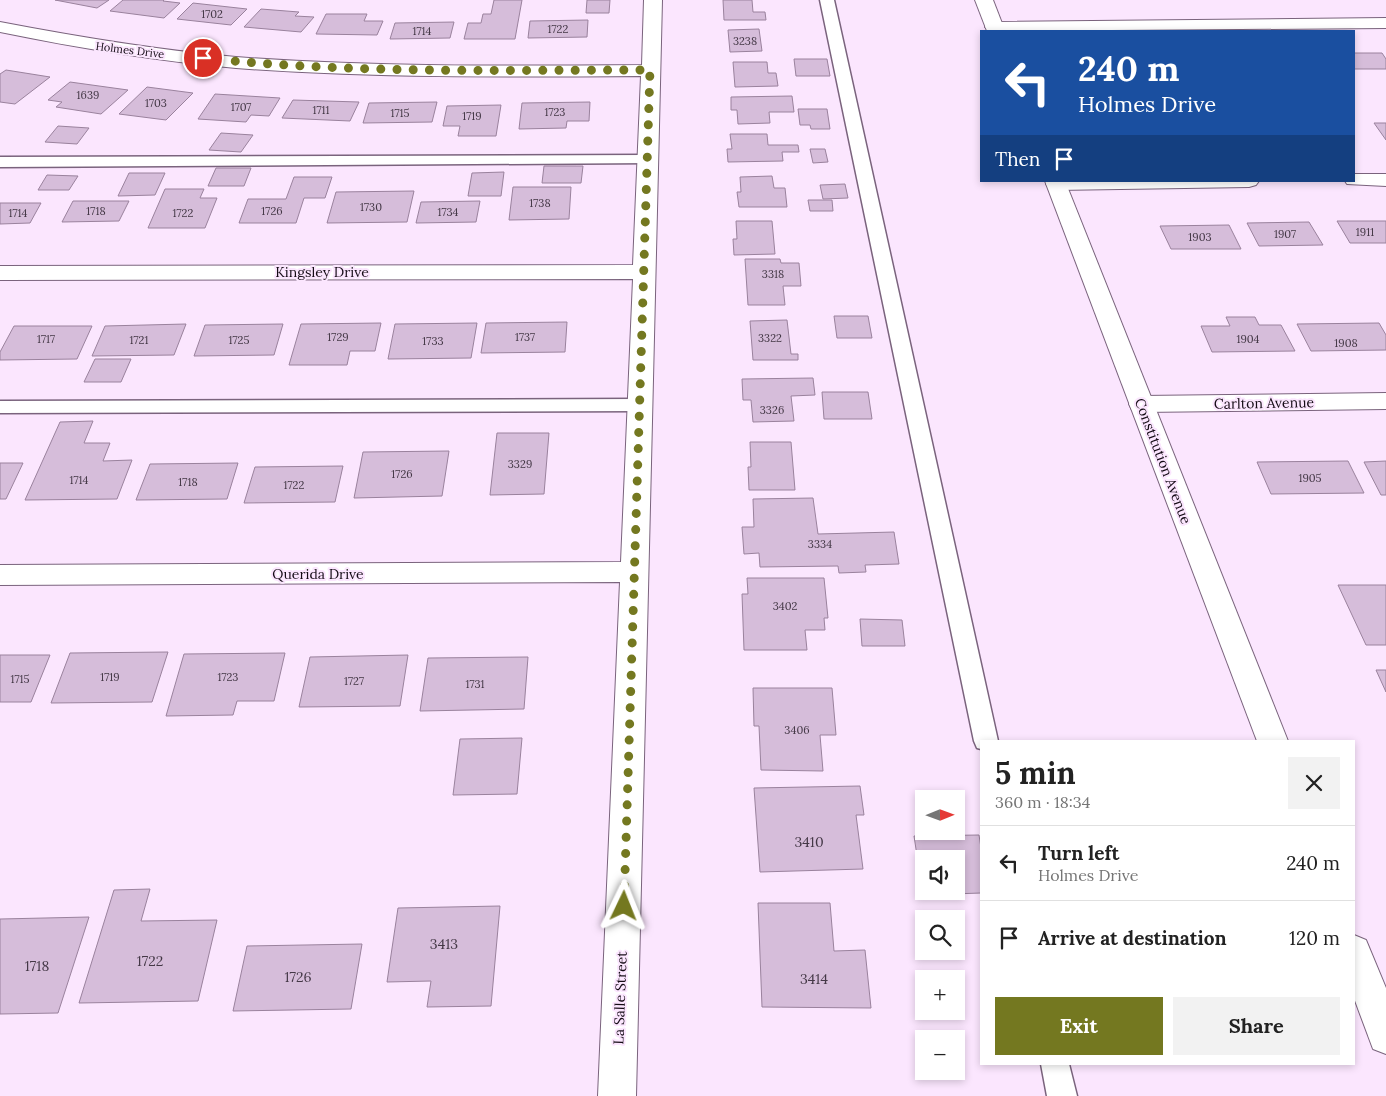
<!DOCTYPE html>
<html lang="en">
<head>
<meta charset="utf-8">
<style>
  body { margin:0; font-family:Lora,serif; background:#f2f2f2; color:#222; height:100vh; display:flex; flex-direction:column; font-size:19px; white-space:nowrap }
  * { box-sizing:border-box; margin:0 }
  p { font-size:16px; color:#767676 }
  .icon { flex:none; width:28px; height:28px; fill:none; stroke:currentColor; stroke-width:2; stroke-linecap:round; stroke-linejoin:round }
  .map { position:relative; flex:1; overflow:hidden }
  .sheet { position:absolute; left:980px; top:740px; width:375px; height:325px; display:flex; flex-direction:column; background:#fff; border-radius:0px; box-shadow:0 2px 8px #0003 }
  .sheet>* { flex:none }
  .banner { position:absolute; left:980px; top:30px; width:375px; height:152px; border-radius:0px; box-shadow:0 2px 8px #0003; background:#1a4fa0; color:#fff; overflow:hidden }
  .needle { width:32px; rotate:89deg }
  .controls { position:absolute; left:915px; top:790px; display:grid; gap:10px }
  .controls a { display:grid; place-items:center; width:50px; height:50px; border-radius:0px; background:#fff; box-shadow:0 2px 8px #0003; font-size:25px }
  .pin { position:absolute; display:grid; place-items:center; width:42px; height:42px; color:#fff; margin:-21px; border:2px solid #fff; border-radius:50%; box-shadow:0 1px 5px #0007 }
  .me { position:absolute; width:55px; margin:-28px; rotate:2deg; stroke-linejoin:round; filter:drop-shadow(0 0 4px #0008) }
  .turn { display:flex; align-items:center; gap:18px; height:105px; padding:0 15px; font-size:22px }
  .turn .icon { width:65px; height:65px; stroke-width:2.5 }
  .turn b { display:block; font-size:35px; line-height:42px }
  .then { display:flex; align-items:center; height:48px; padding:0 15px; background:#0003; gap:10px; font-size:19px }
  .round { display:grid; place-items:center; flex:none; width:52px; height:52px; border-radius:0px; background:#f2f2f2 }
  .summary { display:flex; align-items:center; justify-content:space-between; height:85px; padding:0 15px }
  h1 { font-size:30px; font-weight:700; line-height:38px }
  .cta { display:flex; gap:10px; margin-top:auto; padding:10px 15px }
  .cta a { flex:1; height:58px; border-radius:0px; background:#747820; color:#fff; font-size:20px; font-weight:700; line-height:58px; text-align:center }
  .cta a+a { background:#f2f2f2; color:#222 }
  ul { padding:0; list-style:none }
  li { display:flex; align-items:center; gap:15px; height:75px; padding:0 15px; border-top:1px solid #e0e0e0 }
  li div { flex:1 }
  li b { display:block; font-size:19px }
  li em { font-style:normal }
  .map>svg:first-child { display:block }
</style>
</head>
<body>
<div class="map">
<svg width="1386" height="1096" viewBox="0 0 1386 1096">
  <rect width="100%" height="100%" fill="#fbe6fe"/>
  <!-- building -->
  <g fill="#d6bdda" stroke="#9a829d" fill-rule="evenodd">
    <path d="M55,0H109L97,8Z"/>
    <path d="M123,0H164L163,1L180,3L164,18L110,11Z"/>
    <path d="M494,0H522L515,39H464L468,23H481L483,14H491Z"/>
    <path d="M587,0H610L609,13H586Z"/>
    <path d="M723,0H752L753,12H765L766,20H724Z"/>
    <path d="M193,3L247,9L231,25L177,19Z"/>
    <path d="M261,9L299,12L295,16L314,17L301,32L244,27Z"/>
    <path d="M326,14H367L364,21H383L377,35L316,34Z"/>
    <path d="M588,20L587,37L528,38L530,21Z"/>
    <path d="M454,22L450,38L390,39L395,23Z"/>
    <path d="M759,29L762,51L730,52L728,30Z"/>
    <path d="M1354,53H1382L1386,59V69H1354Z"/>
    <path d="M794,59H827L830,76H796Z"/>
    <path d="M733,62H767L768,73H776L778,86L735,87Z"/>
    <path d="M6,70L50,77L15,104L0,102V74Z"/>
    <path d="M70,82L128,90L101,114L56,107L62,102L48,100Z"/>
    <path d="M147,87L193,93L166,120L119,114Z"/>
    <path d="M215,94L280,98L269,116L251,115L246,122L198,119Z"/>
    <path d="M792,96L794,112H769L770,123L738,124L737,110H731V97Z"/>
    <path d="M293,100L359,102L350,121L282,118Z"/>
    <path d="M437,102L432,122L363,123L369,103Z"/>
    <path d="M590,102L589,121H567L566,128L519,129L522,103Z"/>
    <path d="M501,105L496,136H458L460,126H443L447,106Z"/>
    <path d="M798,109H827L830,129H811L810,125H800Z"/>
    <path d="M1374,123H1386V140Z"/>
    <path d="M58,126L89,128L77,144L45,142Z"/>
    <path d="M221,133L253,135L241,152L209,150Z"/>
    <path d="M730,134H767L768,145H798L799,152H782L783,161L728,162L727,149H732Z"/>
    <path d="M810,149H825L828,162L813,163Z"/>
    <path d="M544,166H583L581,183H542Z"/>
    <path d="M216,168H251L244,186H208Z"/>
    <path d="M504,172L501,196H468L472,173Z"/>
    <path d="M129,173H165L155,195L118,196Z"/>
    <path d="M47,175L78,176L69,190H38Z"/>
    <path d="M772,176L774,188H785L787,207H739L737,192H741L740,177Z"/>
    <path d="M294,177H332L325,198H304L296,223H239L248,199H286Z"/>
    <path d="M845,184L848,198L823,199L820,185Z"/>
    <path d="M513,187H571L569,219L509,220Z"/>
    <path d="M165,189H204L200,198H217L205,228H148Z"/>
    <path d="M414,191L407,222L327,223L336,192Z"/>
    <path d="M808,200H832L833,211H810Z"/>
    <path d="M73,201H129L119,221L62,222Z"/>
    <path d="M480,201L476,222L416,223L421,202Z"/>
    <path d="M0,203H41L30,223L0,224Z"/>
    <path d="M736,221H772L775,254L734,255L733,239H737Z"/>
    <path d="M1337,221H1386V243H1350Z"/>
    <path d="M1309,222L1323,245L1259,246L1247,223Z"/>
    <path d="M1229,225L1241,249H1171L1160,226Z"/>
    <path d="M745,259H780L781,263H799L801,286H783L785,305H748Z"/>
    <path d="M834,316H868L872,338H837Z"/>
    <path d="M1226,317H1255L1259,325H1281L1295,351L1212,352L1201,326H1230Z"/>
    <path d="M787,320L791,354H798V360H753L750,321Z"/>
    <path d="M567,322L565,352L481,353L486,323Z"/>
    <path d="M381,323L375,351H350L347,365H289L301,324Z"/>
    <path d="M477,323L471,358L388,359L395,324Z"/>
    <path d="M1379,323L1386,335V350L1311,351L1297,324Z"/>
    <path d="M186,324L174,355L92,356L105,326Z"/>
    <path d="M283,324L274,355L194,356L205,325Z"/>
    <path d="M14,326H92L77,359L0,360V352Z"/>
    <path d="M95,359H131L121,382H84Z"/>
    <path d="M813,378L815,395L791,396L794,421L753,422L751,400H743L742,379Z"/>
    <path d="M822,392H868L872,419H824Z"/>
    <path d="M93,421L84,443H110L103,461L132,460L117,499L25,500L60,422Z"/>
    <path d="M497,433H549L544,494L490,495Z"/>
    <path d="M750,442H791L795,490H749L748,467H751Z"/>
    <path d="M449,451L442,496L354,498L363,452Z"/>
    <path d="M1348,461L1364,493L1271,494L1257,462Z"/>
    <path d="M1386,461V495H1381L1364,462Z"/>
    <path d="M0,463H23L6,499H0Z"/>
    <path d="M238,463L227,499L136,500L150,464Z"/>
    <path d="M343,466L335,502L244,503L255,467Z"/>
    <path d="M813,498L818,534L894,532L899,564L865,565L866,572L839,573L838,566L760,567L759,553L744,554L742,527H754L753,499Z"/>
    <path d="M747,578H824L828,618H824L825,630H805L807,650H744L742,594H748Z"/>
    <path d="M1338,585H1386V645H1366Z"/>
    <path d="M860,619L902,620L905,646H862Z"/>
    <path d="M168,652L152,702L51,703L70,653Z"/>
    <path d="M285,653L274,701H237L233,715L166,716L184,654Z"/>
    <path d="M0,655H50L31,702H0Z"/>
    <path d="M408,655L400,706L299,707L310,657Z"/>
    <path d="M528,657L524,709L420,711L428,658Z"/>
    <path d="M1376,670H1386V692Z"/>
    <path d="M753,688H832L836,735H820L823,771L761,770L759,726H754Z"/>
    <path d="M522,738L517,794L453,795L460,739Z"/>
    <path d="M860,786L864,815H856L863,869L760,872L754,788Z"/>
    <path d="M979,835L981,848V893L923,895L914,836ZM924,859H956V891H924Z"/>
    <path d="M150,889L141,921L217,920L198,1001L79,1003L114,890Z"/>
    <path d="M758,903H830L834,951L865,950L871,1008L762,1007Z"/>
    <path d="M500,906L491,1006L427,1007L431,981L387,982L398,908Z"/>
    <path d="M89,917L58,1013L0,1014V919Z"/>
    <path d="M362,944L351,1009L233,1011L247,946Z"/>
  </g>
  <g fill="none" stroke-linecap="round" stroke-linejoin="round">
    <!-- lane casing -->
    <g stroke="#7a637d" stroke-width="3">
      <g id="lane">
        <path d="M820,0H834L998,741H981V749L977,748L974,741Z"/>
        <path d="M647,155L652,157L655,160L652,163L0,167V157Z"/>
        <path d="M640,399L647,401L650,405L647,409L640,411L0,413V401Z"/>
        <path d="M1041,1064H1069L1077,1096H1047Z"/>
      </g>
    </g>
    <!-- street casing -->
    <g stroke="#7a637d" stroke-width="2">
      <g id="street">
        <path d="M644,0H662L636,1096H598L620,582L0,585V565L621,562L633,279L0,280V266L633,265L641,76C506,77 371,78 236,68C157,61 78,48 0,32V22C78,37 157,50 236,57C371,67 507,66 642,65Z"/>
        <path d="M1386,18V28L990,31L985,27L988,23L994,22Z"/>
        <path d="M1354,174H1386V186L1347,184L1345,181H1354Z"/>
        <path d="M1048,181H1259L1256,185L1249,187L1056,190L1049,188L1046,184Z"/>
        <path d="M1386,393V409L1141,412L1132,410L1129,404L1132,398L1141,396Z"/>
      </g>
    </g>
    <!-- primary casing -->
    <g stroke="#7a637d" stroke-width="2">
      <g id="primary">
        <path d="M975,0H993L1005,31H987Z"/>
        <path d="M1045,181H1065L1288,741H1257Z"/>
        <path d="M1354,935L1366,940L1386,988V1054L1373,1049L1354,998Z"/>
      </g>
    </g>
    <!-- lane -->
    <use href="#lane" fill="#fff" fill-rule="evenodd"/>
    <!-- street -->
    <use href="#street" fill="#fff" fill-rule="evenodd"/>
    <!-- primary -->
    <use href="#primary" fill="#fff" fill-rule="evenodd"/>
  </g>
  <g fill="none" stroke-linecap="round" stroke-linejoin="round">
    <!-- route -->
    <path stroke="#747820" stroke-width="9" stroke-dasharray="0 16.2" d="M203,58C352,74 501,70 650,70L624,906"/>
  </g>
  <g text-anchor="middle" stroke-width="4" stroke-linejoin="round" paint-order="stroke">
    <!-- number labels -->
    <g font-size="11" fill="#443846">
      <text x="212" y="18">1702</text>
      <text x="558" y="33">1722</text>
      <text x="422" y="35">1714</text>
      <text x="745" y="45">3238</text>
      <text x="88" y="99">1639</text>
      <text x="156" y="107">1703</text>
      <text x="241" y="111">1707</text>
      <text x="321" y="114">1711</text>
      <text x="555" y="116">1723</text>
      <text x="400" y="117">1715</text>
      <text x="472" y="120">1719</text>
      <text x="540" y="207">1738</text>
      <text x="371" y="211">1730</text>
      <text x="96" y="215">1718</text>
      <text x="272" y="215">1726</text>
      <text x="448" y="216">1734</text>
      <text x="18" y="217">1714</text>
      <text x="183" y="217">1722</text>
      <text x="1365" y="236">1911</text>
      <text x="1285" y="238">1907</text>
      <text x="1200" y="241">1903</text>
      <text x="773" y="278">3318</text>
      <text x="338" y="341">1729</text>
      <text x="525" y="341">1737</text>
      <text x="770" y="342">3322</text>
      <text x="46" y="343">1717</text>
      <text x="1248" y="343">1904</text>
      <text x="139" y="344">1721</text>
      <text x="239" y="344">1725</text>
      <text x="433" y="345">1733</text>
      <text x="1346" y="347">1908</text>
      <text x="772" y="414">3326</text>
      <text x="520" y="468">3329</text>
      <text x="402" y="478">1726</text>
      <text x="1310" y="482">1905</text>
      <text x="79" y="484">1714</text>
      <text x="188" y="486">1718</text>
      <text x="294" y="489">1722</text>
      <text x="820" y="548">3334</text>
      <text x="785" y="610">3402</text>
      <text x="110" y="681">1719</text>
      <text x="228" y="681">1723</text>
      <text x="20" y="683">1715</text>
      <text x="354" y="685">1727</text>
      <text x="475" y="688">1731</text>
      <text x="797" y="734">3406</text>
    </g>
    <!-- far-street labels -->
    <g font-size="11" fill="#140b15" stroke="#fbe6fe">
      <text transform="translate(130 50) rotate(7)" y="4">Holmes Drive</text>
    </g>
    <!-- street labels -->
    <g font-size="14" fill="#140b15" stroke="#fbe6fe">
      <text x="322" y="277">Kingsley Drive</text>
      <text transform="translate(1264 403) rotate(-1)" y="5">Carlton Avenue</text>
      <text transform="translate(1163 461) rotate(69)" y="5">Constitution Avenue</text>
      <text x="318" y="579">Querida Drive</text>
      <text transform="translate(620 998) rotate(-88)" y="5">La Salle Street</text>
    </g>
    <!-- near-number labels -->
    <g font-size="14" fill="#443846">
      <text x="809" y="847">3410</text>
      <text x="444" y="949">3413</text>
      <text x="150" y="966">1722</text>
      <text x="37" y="971">1718</text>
      <text x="298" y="982">1726</text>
      <text x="814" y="984">3414</text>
    </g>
  </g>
</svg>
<div class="controls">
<a><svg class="needle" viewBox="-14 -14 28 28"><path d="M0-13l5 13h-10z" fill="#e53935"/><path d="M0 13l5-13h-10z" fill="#767676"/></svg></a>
<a><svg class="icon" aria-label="sound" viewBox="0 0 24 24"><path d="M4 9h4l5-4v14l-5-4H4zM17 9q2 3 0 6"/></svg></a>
<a><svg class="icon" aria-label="search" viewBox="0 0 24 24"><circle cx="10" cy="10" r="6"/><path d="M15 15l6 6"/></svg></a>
<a>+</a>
<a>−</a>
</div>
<div class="pin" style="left:203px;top:58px;background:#d93025"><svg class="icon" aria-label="arrive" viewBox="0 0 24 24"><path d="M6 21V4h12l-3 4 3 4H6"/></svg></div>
<svg class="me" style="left:624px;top:906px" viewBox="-20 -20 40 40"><path d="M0-17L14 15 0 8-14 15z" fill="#747820" stroke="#fff" stroke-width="4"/></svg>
<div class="banner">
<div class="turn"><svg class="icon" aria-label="left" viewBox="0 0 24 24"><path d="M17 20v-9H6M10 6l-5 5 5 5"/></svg><div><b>240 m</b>Holmes Drive</div></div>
<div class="then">Then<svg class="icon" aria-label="arrive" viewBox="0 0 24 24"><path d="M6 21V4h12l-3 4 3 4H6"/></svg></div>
</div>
<section class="sheet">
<div class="summary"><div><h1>5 min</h1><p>360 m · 18:34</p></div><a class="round"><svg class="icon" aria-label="close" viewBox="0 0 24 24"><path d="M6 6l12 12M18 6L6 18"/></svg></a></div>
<ul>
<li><svg class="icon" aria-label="left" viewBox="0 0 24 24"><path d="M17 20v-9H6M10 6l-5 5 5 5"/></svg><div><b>Turn left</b><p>Holmes Drive</p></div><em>240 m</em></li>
<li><svg class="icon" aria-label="arrive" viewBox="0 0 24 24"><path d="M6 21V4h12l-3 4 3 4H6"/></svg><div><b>Arrive at destination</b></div><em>120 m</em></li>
</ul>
<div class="cta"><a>Exit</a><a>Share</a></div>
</section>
</div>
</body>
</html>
